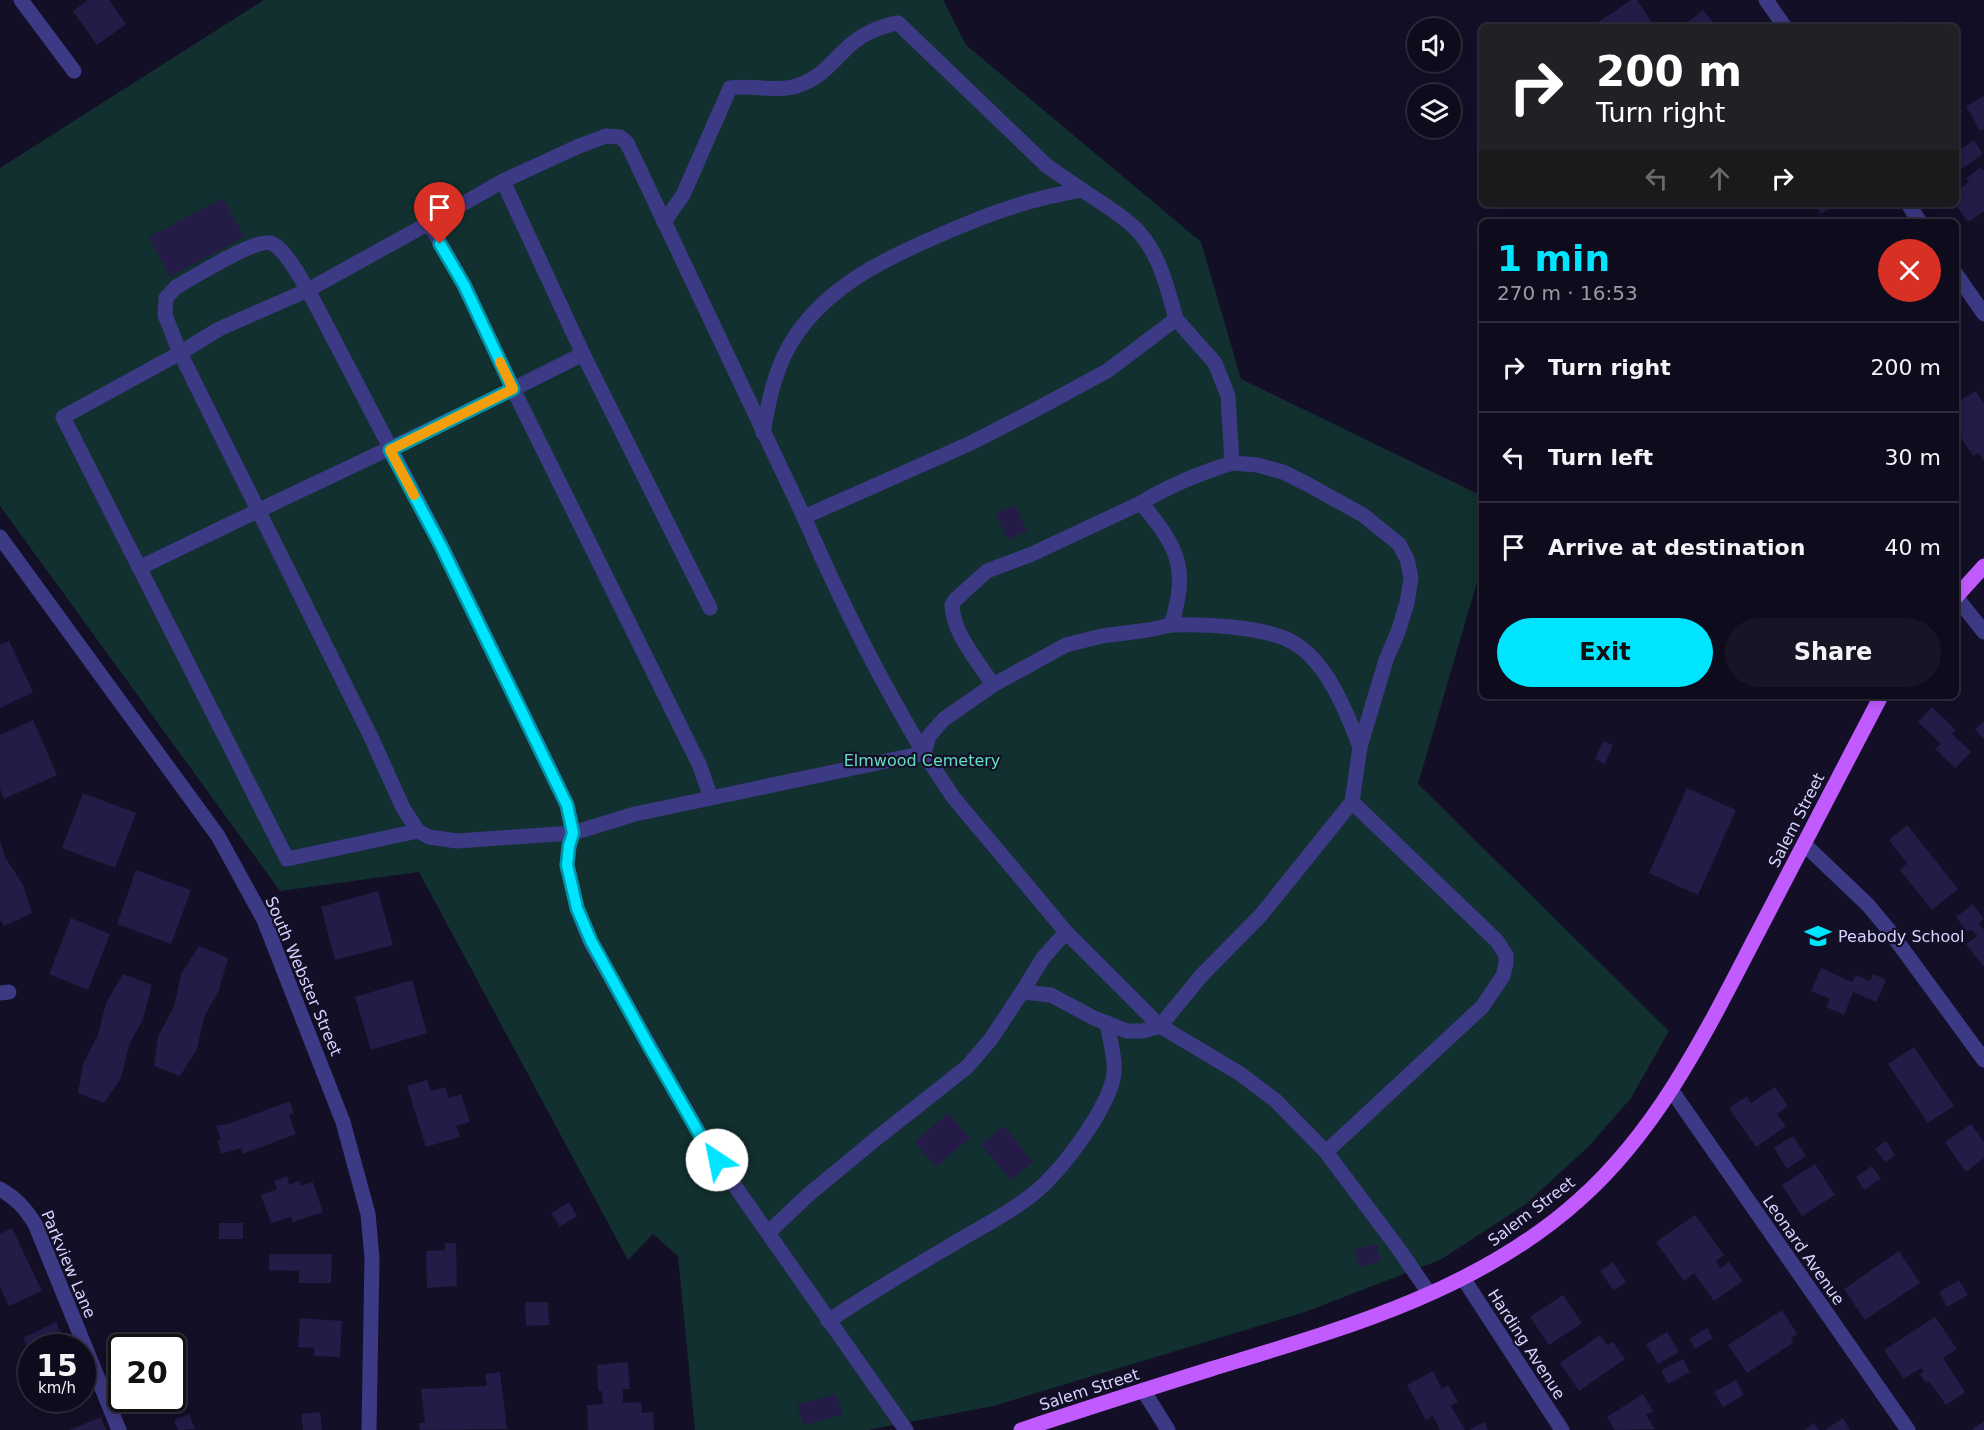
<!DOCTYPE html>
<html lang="en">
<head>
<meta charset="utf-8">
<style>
  body { margin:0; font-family:"DejaVu Sans",sans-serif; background:#171425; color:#f1f3f6; height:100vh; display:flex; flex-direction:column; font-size:22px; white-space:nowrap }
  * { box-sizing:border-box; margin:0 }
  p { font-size:20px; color:#9b9ba3 }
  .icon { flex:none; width:33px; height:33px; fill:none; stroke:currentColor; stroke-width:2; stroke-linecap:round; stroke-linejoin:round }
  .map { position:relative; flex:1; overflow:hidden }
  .details { position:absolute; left:1479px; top:219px; width:480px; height:480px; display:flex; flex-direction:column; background:#0e0b1c; border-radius:9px; box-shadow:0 3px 15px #0003,0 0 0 2px #2e2b3b }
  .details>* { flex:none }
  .guide { position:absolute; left:1479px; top:24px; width:480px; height:183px; border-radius:9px; box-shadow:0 3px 15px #0003,0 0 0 2px #2e2b3b; background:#202124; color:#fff; overflow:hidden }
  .fabs { position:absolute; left:1407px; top:18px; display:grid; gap:12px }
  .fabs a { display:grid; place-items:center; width:54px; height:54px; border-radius:50%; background:#0e0b1c; box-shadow:0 3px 15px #0003,0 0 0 2px #2e2b3b; font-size:30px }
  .speed { position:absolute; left:18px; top:1334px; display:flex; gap:12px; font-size:30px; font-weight:700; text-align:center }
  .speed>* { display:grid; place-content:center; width:78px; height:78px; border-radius:50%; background:#0e0b1c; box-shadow:0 3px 15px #0003,0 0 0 2px #2e2b3b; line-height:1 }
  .speed small { font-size:15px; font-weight:400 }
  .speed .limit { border:3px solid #111; border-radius:9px; background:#fff; color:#111 }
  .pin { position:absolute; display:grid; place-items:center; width:51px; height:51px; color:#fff; margin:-62px -26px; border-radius:50% 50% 50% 0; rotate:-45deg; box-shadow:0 0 6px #0007 }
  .pin .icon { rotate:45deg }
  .me { position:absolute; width:66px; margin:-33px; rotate:326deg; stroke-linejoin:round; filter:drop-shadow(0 0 4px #0008) }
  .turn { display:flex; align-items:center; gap:21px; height:126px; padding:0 18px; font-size:27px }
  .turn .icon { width:78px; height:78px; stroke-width:2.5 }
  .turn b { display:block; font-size:42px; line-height:51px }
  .lanes { display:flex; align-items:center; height:57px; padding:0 18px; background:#0003; justify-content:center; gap:30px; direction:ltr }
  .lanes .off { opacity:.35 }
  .round { display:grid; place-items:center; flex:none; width:63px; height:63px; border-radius:32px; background:#171425 }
  .head { display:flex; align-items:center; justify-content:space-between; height:102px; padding:0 18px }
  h1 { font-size:36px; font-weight:700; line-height:45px; color:#00e5ff }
  .action { display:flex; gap:12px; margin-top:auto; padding:12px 18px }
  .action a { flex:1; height:69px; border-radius:36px; background:#00e5ff; color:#111; font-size:24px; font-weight:700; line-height:69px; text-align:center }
  .action a+a { background:#171425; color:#f1f3f6 }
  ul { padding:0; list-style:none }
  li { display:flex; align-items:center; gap:18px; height:90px; padding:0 18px; border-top:2px solid #2e2b3b }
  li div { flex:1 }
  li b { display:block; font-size:22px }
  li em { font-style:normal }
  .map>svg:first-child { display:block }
</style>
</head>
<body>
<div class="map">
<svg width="1984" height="1430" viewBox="0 0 1984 1430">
  <rect width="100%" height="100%" fill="#130f26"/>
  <!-- green -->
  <path fill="#12302f" d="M264,0H943L966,45L1201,242L1241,379L1482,496V565L1418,784L1669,1031L1631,1098L1589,1146L1526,1204L1440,1260L1305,1312L993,1406L868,1430H695L678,1256L653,1234L628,1260L419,872L280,891L0,506V168Z"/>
  <!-- building -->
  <g fill="#241b47">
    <path d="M88,0H109L126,24L97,45L73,11Z"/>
    <path d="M1631,0H1637L1653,24L1648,27H1596L1594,25Z"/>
    <path d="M1703,10L1717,27H1681Z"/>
    <path d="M1897,21L1901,27H1887Z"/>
    <path d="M1984,96V129L1980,131L1966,106Z"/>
    <path d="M1974,140L1983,154L1956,173V144L1960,150Z"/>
    <path d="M1981,167L1984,171V211L1968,222L1955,204L1956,191L1969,182L1966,178Z"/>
    <path d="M223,198L244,237L170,277L149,237Z"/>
    <path d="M1815,204H1837L1821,214Z"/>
    <path d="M1976,391L1984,404V461L1979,453L1973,456L1956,430V403Z"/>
    <path d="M1015,505L1027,531L1008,540L996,514Z"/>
    <path d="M9,641L33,692L0,708V645Z"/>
    <path d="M1932,707L1956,730L1952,734L1971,752L1955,768L1935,749L1941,744L1918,722Z"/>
    <path d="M33,720L57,775L4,799L0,789V735Z"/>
    <path d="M1984,721V740L1975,729Z"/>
    <path d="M1603,741L1613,745L1605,764L1595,759Z"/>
    <path d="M1687,788L1736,810L1698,895L1649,873Z"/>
    <path d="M83,793L136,813L115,868L62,848Z"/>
    <path d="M1907,825L1958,889L1932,910L1900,870L1907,863L1889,840Z"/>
    <path d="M0,841L5,857L23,885L32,913L4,926L0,920Z"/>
    <path d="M136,870L191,890L171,944L117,924Z"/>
    <path d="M378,891L393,945L335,960L321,907Z"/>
    <path d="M1973,904L1984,919L1979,923L1984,930V967L1966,944L1977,936L1971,929L1967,932L1956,917Z"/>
    <path d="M71,918L110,934L88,990L49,974Z"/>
    <path d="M199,946L228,958L219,990L204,1017L197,1049L180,1076L154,1066L158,1036L174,1007L181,974Z"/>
    <path d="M1821,968L1852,982L1856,975L1870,981L1873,974L1886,980L1876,1002L1853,992L1844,1015L1826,1007L1830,999L1811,991Z"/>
    <path d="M123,974L152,985L143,1019L129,1045L121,1078L104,1103L78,1093L83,1064L98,1035L106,1003Z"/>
    <path d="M412,980L427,1033L371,1050L355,997Z"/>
    <path d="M1914,1047L1954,1106L1928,1123L1888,1064Z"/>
    <path d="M427,1080L431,1091L445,1087L449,1098L461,1094L470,1122L456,1126L460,1137L426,1147L407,1086Z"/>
    <path d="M1775,1087L1788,1106L1777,1114L1786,1126L1756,1147L1729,1108L1747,1096L1751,1103Z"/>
    <path d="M290,1101L294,1113L289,1115L296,1134L243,1154L241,1148L221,1154L217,1141L221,1140L216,1126L231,1123Z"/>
    <path d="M948,1113L970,1138L936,1167L915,1142Z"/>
    <path d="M1971,1124L1984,1142V1158L1966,1172L1945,1142Z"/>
    <path d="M1004,1126L1033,1162L1011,1180L981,1144Z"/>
    <path d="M1793,1136L1806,1156L1787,1169L1774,1148Z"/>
    <path d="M1886,1141L1895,1155L1885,1162L1875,1149Z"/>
    <path d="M1815,1164L1835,1195L1802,1216L1782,1185Z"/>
    <path d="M1872,1166L1881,1179L1864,1190L1856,1177Z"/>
    <path d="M287,1176L289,1185L299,1181L301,1186L313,1182L323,1212L293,1222L291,1217L271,1223L261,1195L277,1189L274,1181Z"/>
    <path d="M569,1202L577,1216L560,1227L551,1213Z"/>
    <path d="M1695,1215L1724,1255L1716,1261L1721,1268L1729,1262L1743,1281L1714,1301L1694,1273L1684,1281L1656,1242Z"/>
    <rect x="219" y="1223" width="24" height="16"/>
    <path d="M12,1228L42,1291L9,1306L0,1287V1234Z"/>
    <path d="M445,1243H456L457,1286L427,1288L426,1251L445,1250Z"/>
    <path d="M1376,1244L1381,1261L1359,1267L1354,1250Z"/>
    <path d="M1899,1251L1920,1283L1865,1320L1844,1289Z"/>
    <path d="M269,1254H332L331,1283H299V1271L269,1270Z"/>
    <path d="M1613,1262L1626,1282L1614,1291L1600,1271Z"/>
    <path d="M1959,1280L1968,1295L1947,1307L1939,1292Z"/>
    <path d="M1563,1295L1582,1323L1549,1345L1530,1317Z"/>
    <path d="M525,1302H548L549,1325L526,1326Z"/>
    <path d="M1782,1310L1797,1334L1791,1338L1793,1343L1747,1373L1728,1345Z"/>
    <path d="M1935,1317L1957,1349L1943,1358L1965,1392L1946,1405L1929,1381L1926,1383L1920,1374L1924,1372L1921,1368L1904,1379L1884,1350Z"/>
    <path d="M300,1318L342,1321L340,1357L314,1356V1348L298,1347Z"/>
    <path d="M56,1322L68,1347H32V1357L23,1338Z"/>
    <path d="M1707,1328L1713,1338L1695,1349L1689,1339Z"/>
    <path d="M1667,1332L1679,1352L1658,1364L1646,1344Z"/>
    <path d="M1600,1335L1607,1345L1613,1342L1625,1359L1579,1391L1560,1363Z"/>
    <path d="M1683,1359L1690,1372L1668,1384L1661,1370Z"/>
    <path d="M628,1362L630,1389H623V1403L641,1402L642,1413L653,1412L654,1430H588L587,1405L603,1404L602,1391H598L597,1365Z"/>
    <path d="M1433,1371L1442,1389L1448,1385L1458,1402L1451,1406L1465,1430H1440L1433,1416L1426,1420L1407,1385Z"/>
    <path d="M500,1372L507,1429L420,1430L419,1423H425L421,1389L487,1386L485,1374Z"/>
    <path d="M1736,1380L1744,1395L1723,1407L1714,1392Z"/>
    <path d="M836,1394L842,1415L803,1425L797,1405Z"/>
    <path d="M1643,1394L1653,1411L1646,1415L1655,1429L1615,1430L1607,1417Z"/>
    <path d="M320,1412L322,1430H303L301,1414Z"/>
    <path d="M189,1414L195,1429L178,1430L174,1420Z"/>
    <path d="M101,1417L106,1430H70Z"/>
    <path d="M1843,1418L1850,1430H1825Z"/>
    <path d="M1984,1421V1430H1971Z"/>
    <path d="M1484,1422L1488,1430H1469Z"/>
    <path d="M1814,1423L1819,1430H1804Z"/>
  </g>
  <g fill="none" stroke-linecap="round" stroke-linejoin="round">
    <!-- minor -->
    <g stroke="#3d3a85" stroke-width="15">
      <path d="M21,0L74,71"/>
      <path d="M1766,0L1785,27"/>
      <path d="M1082,190C1100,202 1121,214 1136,229C1160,254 1167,287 1176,319"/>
      <path d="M1908,204L1920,222"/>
      <path d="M664,222L683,195L730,88C754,84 778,94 802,84C821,77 831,63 845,50C858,36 879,26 898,23L1047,166L1082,190C1031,198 988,214 940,235C886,258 830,285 796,335C776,364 769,398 763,433"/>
      <path d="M429,223L503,181"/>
      <path d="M1956,274L1984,314"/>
      <path d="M583,354L710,608"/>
      <path d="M804,517C839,598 878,677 924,753L929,736L944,719L993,685L1066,645L1102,636L1148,630L1171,625"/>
      <path d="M0,537L218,836L264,920L343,1122L368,1214L372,1258L369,1430"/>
      <path d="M139,568C263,507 389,450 513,389L464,285L429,223L308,290C300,278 285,248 271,243C255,238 193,278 176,287L166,298L165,315L180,353L63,417L287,859L418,831"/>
      <path d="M1956,597L1984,632"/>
      <path d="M993,685C978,661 953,634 952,605L955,600L987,571L1032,554L1141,503"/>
      <path d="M711,798L924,753L953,797L1066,932L1043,958L1022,992L1051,995L1094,1018L1127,1031H1143L1160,1026L1066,932"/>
      <path d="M1352,802L1360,747"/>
      <path d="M1804,844L1868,905L1888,929L1984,1060"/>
      <path d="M0,993L9,992"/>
      <path d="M1672,1091L1908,1430"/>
      <path d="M1326,1152L1482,1007L1503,976L1506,964V955L1497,941L1352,802L1261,915L1201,976L1160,1026L1239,1073L1275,1100L1326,1152L1398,1248L1429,1293"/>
      <path d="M0,1189C16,1198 25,1208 35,1224L119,1430"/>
      <path d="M769,1232L808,1195L877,1138L967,1067L991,1039L1022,992"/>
      <path d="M1463,1278L1562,1430"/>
      <path d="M828,1321C869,1294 910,1269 953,1244C981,1227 1012,1212 1038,1190C1063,1168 1110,1107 1114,1073C1116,1059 1109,1037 1107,1023"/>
      <path d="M1143,1390L1168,1430"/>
      <path d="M906,1430L704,1142L590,941L577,908L567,865L569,846L573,833L567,805L441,545L308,290L219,329L180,353L371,737L403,808L418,831L429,837L457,841L573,833L635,814L711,798L699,764L513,389L583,354L503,181L579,146L606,136L620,137L627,143L804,517L971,443L1035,410L1107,371L1176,319L1215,363L1228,396L1232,463C1200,473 1170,485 1141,503C1178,547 1189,568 1171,625C1204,624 1265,626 1294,643C1327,662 1347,713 1360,747L1386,660L1398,632L1407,603L1411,578L1407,559L1399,544L1363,515L1307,484L1283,472L1257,465L1232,463"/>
    </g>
    <!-- major -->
    <g stroke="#c25bff" stroke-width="15">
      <path d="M1956,597L1984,566"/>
      <path d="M1021,1430C1084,1409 1147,1389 1211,1369C1339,1330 1477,1292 1579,1200C1660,1128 1707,1030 1756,936C1798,856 1839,776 1881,696"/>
    </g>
  </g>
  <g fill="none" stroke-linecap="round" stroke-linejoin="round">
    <!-- route casing -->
    <g stroke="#0095a6" stroke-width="15">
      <path id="route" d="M440,244L464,285L513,389L390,450L441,546L567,805L573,833L569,846L567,865L577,908L591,941L650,1048L704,1142L717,1160"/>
    </g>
    <!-- route -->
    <use href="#route" stroke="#00e5ff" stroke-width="10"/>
    <!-- slow -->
    <path stroke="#f59e0b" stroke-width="10" d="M414,495L390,450L513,389L500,362"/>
  </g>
  <!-- icons -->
  <defs>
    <g id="school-bare" transform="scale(2.07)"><path d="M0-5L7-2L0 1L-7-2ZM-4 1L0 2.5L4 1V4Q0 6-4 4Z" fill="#00e5ff" stroke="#130f26" stroke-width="2.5" paint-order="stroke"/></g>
  </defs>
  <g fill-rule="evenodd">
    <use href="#school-bare" x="1818" y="936"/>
  </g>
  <g text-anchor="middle" stroke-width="4.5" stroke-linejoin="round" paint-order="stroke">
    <!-- park labels -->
    <g font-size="16" fill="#5fe0c0" stroke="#130f26">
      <text x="922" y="766">Elmwood Cemetery</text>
    </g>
    <!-- street labels -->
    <g font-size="16" fill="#d9d4ff" stroke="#130f26">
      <text transform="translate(1796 820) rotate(-63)" y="6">Salem Street</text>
      <text transform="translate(304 976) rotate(67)" y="6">South Webster Street</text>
      <text transform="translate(1531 1211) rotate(-37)" y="6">Salem Street</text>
      <text transform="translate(1804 1250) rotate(55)" y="6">Leonard Avenue</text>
      <text transform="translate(69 1264) rotate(67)" y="6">Parkview Lane</text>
      <text transform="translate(1527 1344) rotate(57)" y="6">Harding Avenue</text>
      <text transform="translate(1089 1389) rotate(-18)" y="6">Salem Street</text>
    </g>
    <!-- poi labels -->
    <g font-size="16" fill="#d9d4ff" stroke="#130f26" text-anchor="start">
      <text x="1838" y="942">Peabody School</text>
    </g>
  </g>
</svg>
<div class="fabs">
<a><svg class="icon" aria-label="sound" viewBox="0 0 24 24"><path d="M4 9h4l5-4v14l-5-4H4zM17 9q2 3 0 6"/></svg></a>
<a><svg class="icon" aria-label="layers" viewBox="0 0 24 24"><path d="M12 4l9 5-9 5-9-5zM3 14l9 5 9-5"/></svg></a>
</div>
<div class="speed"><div>15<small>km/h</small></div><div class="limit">20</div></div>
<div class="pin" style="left:440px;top:244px;background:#d93025"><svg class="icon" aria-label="arrive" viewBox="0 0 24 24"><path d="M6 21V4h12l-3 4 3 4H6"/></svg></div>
<svg class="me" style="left:717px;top:1160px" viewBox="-20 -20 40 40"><circle r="19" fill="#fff"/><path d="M0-13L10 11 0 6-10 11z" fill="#00e5ff"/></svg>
<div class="guide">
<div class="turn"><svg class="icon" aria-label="right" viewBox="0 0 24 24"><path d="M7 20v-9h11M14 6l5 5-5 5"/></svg><div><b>200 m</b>Turn right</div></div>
<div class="lanes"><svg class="icon off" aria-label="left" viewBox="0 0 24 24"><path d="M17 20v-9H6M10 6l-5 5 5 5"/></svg><svg class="icon off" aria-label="ahead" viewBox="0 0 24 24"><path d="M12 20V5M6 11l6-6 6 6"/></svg><svg class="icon" aria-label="right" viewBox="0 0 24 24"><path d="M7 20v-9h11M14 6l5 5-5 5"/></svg></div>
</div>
<section class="details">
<div class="head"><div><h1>1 min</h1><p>270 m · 16:53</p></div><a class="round" style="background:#d93025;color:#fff"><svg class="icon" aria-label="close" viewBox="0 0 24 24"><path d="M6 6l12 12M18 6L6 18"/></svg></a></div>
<ul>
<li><svg class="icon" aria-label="right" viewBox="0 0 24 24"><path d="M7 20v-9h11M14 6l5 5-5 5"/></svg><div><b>Turn right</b></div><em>200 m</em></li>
<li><svg class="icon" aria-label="left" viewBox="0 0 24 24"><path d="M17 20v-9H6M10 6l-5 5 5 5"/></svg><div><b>Turn left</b></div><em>30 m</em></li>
<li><svg class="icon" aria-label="arrive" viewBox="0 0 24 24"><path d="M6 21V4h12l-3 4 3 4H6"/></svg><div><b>Arrive at destination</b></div><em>40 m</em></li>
</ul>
<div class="action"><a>Exit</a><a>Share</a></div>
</section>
</div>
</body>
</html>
